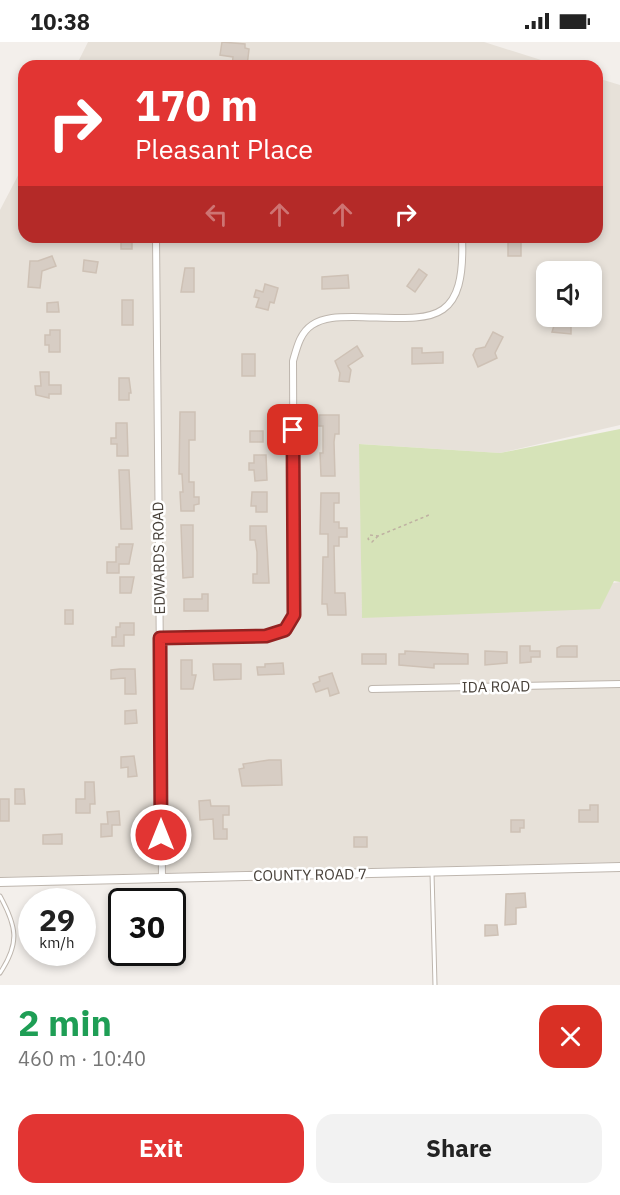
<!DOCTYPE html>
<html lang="en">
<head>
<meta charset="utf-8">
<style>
  body { margin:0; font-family:"IBM Plex Sans",sans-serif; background:#f2f2f2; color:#222; height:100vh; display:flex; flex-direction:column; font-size:22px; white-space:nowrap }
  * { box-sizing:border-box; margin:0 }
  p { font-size:20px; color:#767676 }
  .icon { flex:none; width:33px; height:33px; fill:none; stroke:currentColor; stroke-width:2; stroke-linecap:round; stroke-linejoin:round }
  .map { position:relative; height:943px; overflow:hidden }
  .panel { display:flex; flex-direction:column; background:#fff; flex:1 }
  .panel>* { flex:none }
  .hud { position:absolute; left:18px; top:18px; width:585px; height:183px; border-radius:18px; box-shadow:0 3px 9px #0003; background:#e23533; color:#fff; overflow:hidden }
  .fabs { position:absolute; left:536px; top:219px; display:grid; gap:12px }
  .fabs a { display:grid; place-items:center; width:66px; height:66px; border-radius:12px; background:#fff; box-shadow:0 3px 9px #0003; font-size:30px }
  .speed { position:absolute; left:18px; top:846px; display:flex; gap:12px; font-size:30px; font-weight:700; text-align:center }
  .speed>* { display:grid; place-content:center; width:78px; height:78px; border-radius:50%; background:#fff; box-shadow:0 3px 9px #0003; line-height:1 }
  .speed small { font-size:15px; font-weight:400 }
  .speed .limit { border:3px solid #111; border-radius:9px; background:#fff; color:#111 }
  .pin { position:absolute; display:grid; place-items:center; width:51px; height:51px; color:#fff; margin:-26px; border-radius:12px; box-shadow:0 3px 9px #0006 }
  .me { position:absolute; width:66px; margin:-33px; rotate:0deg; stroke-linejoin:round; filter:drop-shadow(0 0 4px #0008) }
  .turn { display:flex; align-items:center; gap:21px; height:126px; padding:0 18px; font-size:27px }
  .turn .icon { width:78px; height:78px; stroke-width:2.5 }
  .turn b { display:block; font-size:42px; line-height:51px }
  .lanes { display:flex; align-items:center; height:57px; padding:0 18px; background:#0003; justify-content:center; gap:30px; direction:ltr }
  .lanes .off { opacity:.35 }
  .round { display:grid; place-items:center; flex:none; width:63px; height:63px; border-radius:18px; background:#f2f2f2 }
  .overview { display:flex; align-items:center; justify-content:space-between; height:102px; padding:0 18px }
  h1 { font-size:36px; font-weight:700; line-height:45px; color:#1e9e55 }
  .cta { display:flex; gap:12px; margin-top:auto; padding:12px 18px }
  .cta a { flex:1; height:69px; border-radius:18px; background:#e23533; color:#fff; font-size:24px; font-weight:700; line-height:69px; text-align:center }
  .cta a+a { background:#f2f2f2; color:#222 }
  .status { display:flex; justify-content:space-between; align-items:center; height:42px; padding:0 30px; background:#fff; direction:ltr }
  .status svg { height:16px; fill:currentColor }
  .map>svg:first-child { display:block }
</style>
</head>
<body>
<div class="status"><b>10:38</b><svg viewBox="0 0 49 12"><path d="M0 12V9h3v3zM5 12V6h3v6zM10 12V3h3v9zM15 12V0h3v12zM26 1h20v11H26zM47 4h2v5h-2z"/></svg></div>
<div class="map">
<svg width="620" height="943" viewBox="0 0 620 943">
  <rect width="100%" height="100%" fill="#f3efeb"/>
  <!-- residential -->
  <g fill="#e7e1d9" fill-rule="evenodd">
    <path d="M88,0H484L560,24H76Z"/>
    <path d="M597,36L620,43V383L500,411L360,402L362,576L620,540V820L0,835V168L24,122V195H597ZM546,230H591V274H546Z"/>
  </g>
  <!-- green -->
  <path fill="#d6e3b8" d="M620,387V540L614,539L600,567L362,576L359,402L500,411Z"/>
  <!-- building -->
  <g fill="#d7cdc4" stroke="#cec1b5" stroke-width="1.5">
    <path d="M222,0L245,2V6L249,7L247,24H232L233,15L220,13Z"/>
    <rect x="121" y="195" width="11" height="12"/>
    <rect x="508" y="195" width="13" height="19"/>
    <path d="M52,214L56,224L42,229L40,246L28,245L30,219H38Z"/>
    <path d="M84,218L98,220L96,231L83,229Z"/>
    <path d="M185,226H194V250H181Z"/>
    <path d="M419,227L427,233L415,250L407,244Z"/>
    <path d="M348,233L349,246L322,247V235Z"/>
    <path d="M265,242L278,246L274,261L270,260L268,268L256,265L259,256L254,255L256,248L263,250Z"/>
    <rect x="122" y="258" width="11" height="25"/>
    <path d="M58,260L59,270H47V261Z"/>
    <path d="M557,274H571V292L552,290Z"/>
    <path d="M50,288H60V310H49V303H45V293H50Z"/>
    <path d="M493,290L503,295L495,311L497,316L478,325L473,313L476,307L485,305Z"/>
    <path d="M357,304L363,314L348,324L351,328L349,340L339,339L340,331L335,319Z"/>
    <path d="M412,306H422V311L443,310V321L412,322Z"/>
    <rect x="242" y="312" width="13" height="22"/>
    <path d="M40,330H49V343H61V352H49V356L36,353L35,344H41Z"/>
    <path d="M119,336H129L131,351H129V358H119Z"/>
    <path d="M180,370H195V398H189V440H194V455H199V462L194,463V469H181L180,450H183L182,432H179Z"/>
    <path d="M319,373H339V392H335L334,400L335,434H321L320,411H323V384H318Z"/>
    <path d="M116,381H127L128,414H117V402H111V396H116Z"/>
    <rect x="250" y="389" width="13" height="11"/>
    <path d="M254,413H266L267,438L255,439L254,428H249V421H254Z"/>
    <path d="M119,428H129L132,487H121Z"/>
    <path d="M252,450H267V470H256V464H251Z"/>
    <path d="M321,451H339V461H334V480H339V486H347V495H339V504H334L335,551H345L346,573H328L327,562H322L323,515H328V492H320Z"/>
    <path d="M181,483H193V535L183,536Z"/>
    <path d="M250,484H266L269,541H253V532H257V510L255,498H250Z"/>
    <path d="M119,502H133L129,522H119V531H107V520H116V505H119Z"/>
    <path d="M120,535H134L131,551H120Z"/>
    <path d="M202,552H208V569H184V557H202Z"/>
    <rect x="65" y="568" width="8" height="14"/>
    <path d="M120,581H134V593H124V604H112V595H116V585H120Z"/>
    <path d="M520,604H530V609H540V615H531V620L520,621Z"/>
    <path d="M561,604H577V615H557V606Z"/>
    <path d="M405,609L468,612V622H434V626L399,623V612H405Z"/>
    <path d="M485,609L507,610V621L485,623Z"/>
    <rect x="362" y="612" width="24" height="10"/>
    <path d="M181,618H192V633H196L193,647H181Z"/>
    <path d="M283,621L284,632L258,633L257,625H265V622Z"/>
    <path d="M213,622H241V637L214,638Z"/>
    <path d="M120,627H135L136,652H125V636L111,637V628Z"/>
    <path d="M332,631L339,651L330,654L328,646L316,650L313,642L320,639L319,635Z"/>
    <path d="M136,668L137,681L125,682V669Z"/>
    <path d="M134,714L137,734L128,735V725L121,726V715Z"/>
    <path d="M269,718H281L282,743L242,744L239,727L244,726L243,722Z"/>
    <path d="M85,740H94L95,762H90V771H76V757H85Z"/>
    <path d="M15,747H24L25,762H15Z"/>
    <rect x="0" y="757" width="9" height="22"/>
    <path d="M210,758L211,764H229V773H223V787H227V797H214L213,777L200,778L199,759Z"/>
    <path d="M590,763H598V780H579V768H590Z"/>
    <path d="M119,769L120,783H112V794L101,795V782H108L107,770Z"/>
    <path d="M511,778H524V786H520V790H511Z"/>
    <path d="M62,792V802H43V793Z"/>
    <rect x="354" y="795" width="13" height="10"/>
    <path d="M525,851L526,865L516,866V882L505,883L506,852Z"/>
    <path d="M485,883H497L498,893L485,894Z"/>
  </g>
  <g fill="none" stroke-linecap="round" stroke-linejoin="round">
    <!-- service casing -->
    <g stroke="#beb6ae" stroke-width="5">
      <g id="service">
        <path d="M432,831L435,943"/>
        <path d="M0,854C17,885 20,901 0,931"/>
      </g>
    </g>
    <!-- minor casing -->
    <g stroke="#beb6ae" stroke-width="8">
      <g id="minor">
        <path d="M156,195L162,836"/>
        <path d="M160,596L266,594L285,588L294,573L293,319C297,305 300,291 312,283C324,275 339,275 353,275C428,276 466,289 462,195"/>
        <path d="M372,647L620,642"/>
      </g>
    </g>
    <!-- tertiary casing -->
    <g stroke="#beb6ae" stroke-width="10">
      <path id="tertiary" d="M0,840L620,825"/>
    </g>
    <!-- path -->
    <path stroke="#beb0a1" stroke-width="1.5" stroke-dasharray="3 3" stroke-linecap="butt" d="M378,494L372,500L368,497L370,493L378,494L429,473"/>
    <!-- service -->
    <use href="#service" stroke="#fff" stroke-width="3"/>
    <!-- minor -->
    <use href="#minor" stroke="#fff" stroke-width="6"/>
    <!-- tertiary -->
    <use href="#tertiary" stroke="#fff" stroke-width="8"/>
  </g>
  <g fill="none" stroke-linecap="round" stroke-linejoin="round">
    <!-- route casing -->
    <g stroke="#932221" stroke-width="15">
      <path id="route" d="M161,793L160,596L266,594L285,588L294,573L293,388"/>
    </g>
    <!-- route -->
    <use href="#route" stroke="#e23533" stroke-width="10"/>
  </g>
  <g text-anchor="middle" stroke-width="5" stroke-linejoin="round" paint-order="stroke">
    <!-- street labels -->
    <g font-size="15" fill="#474039" stroke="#fff">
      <text transform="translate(159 516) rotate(-91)" y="5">EDWARDS ROAD</text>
      <text transform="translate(496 645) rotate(-1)" y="5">IDA ROAD</text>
      <text transform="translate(310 833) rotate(-1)" y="5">COUNTY ROAD 7</text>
    </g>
  </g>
</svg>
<div class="fabs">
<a><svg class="icon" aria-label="sound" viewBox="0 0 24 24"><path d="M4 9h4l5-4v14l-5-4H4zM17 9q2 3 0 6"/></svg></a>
</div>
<div class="speed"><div>29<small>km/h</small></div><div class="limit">30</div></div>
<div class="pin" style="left:293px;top:388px;background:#d93025"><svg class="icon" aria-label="arrive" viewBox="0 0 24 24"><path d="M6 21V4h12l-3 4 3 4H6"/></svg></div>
<svg class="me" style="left:161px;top:793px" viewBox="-20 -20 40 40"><circle r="17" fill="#e23533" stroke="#fff" stroke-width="3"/><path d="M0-11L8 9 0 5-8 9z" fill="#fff"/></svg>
<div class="hud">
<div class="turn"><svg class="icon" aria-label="right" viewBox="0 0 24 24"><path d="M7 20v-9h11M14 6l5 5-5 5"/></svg><div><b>170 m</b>Pleasant Place</div></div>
<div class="lanes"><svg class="icon off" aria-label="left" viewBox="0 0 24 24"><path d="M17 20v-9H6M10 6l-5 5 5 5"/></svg><svg class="icon off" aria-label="ahead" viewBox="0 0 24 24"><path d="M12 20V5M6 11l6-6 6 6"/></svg><svg class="icon off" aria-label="ahead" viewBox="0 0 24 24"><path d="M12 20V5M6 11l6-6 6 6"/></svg><svg class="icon" aria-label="right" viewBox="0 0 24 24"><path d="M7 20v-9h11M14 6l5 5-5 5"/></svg></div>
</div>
</div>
<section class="panel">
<div class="overview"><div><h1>2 min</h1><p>460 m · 10:40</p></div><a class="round" style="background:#d93025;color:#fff"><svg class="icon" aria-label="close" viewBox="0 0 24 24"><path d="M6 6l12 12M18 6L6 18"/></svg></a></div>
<div class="cta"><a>Exit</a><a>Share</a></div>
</section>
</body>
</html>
